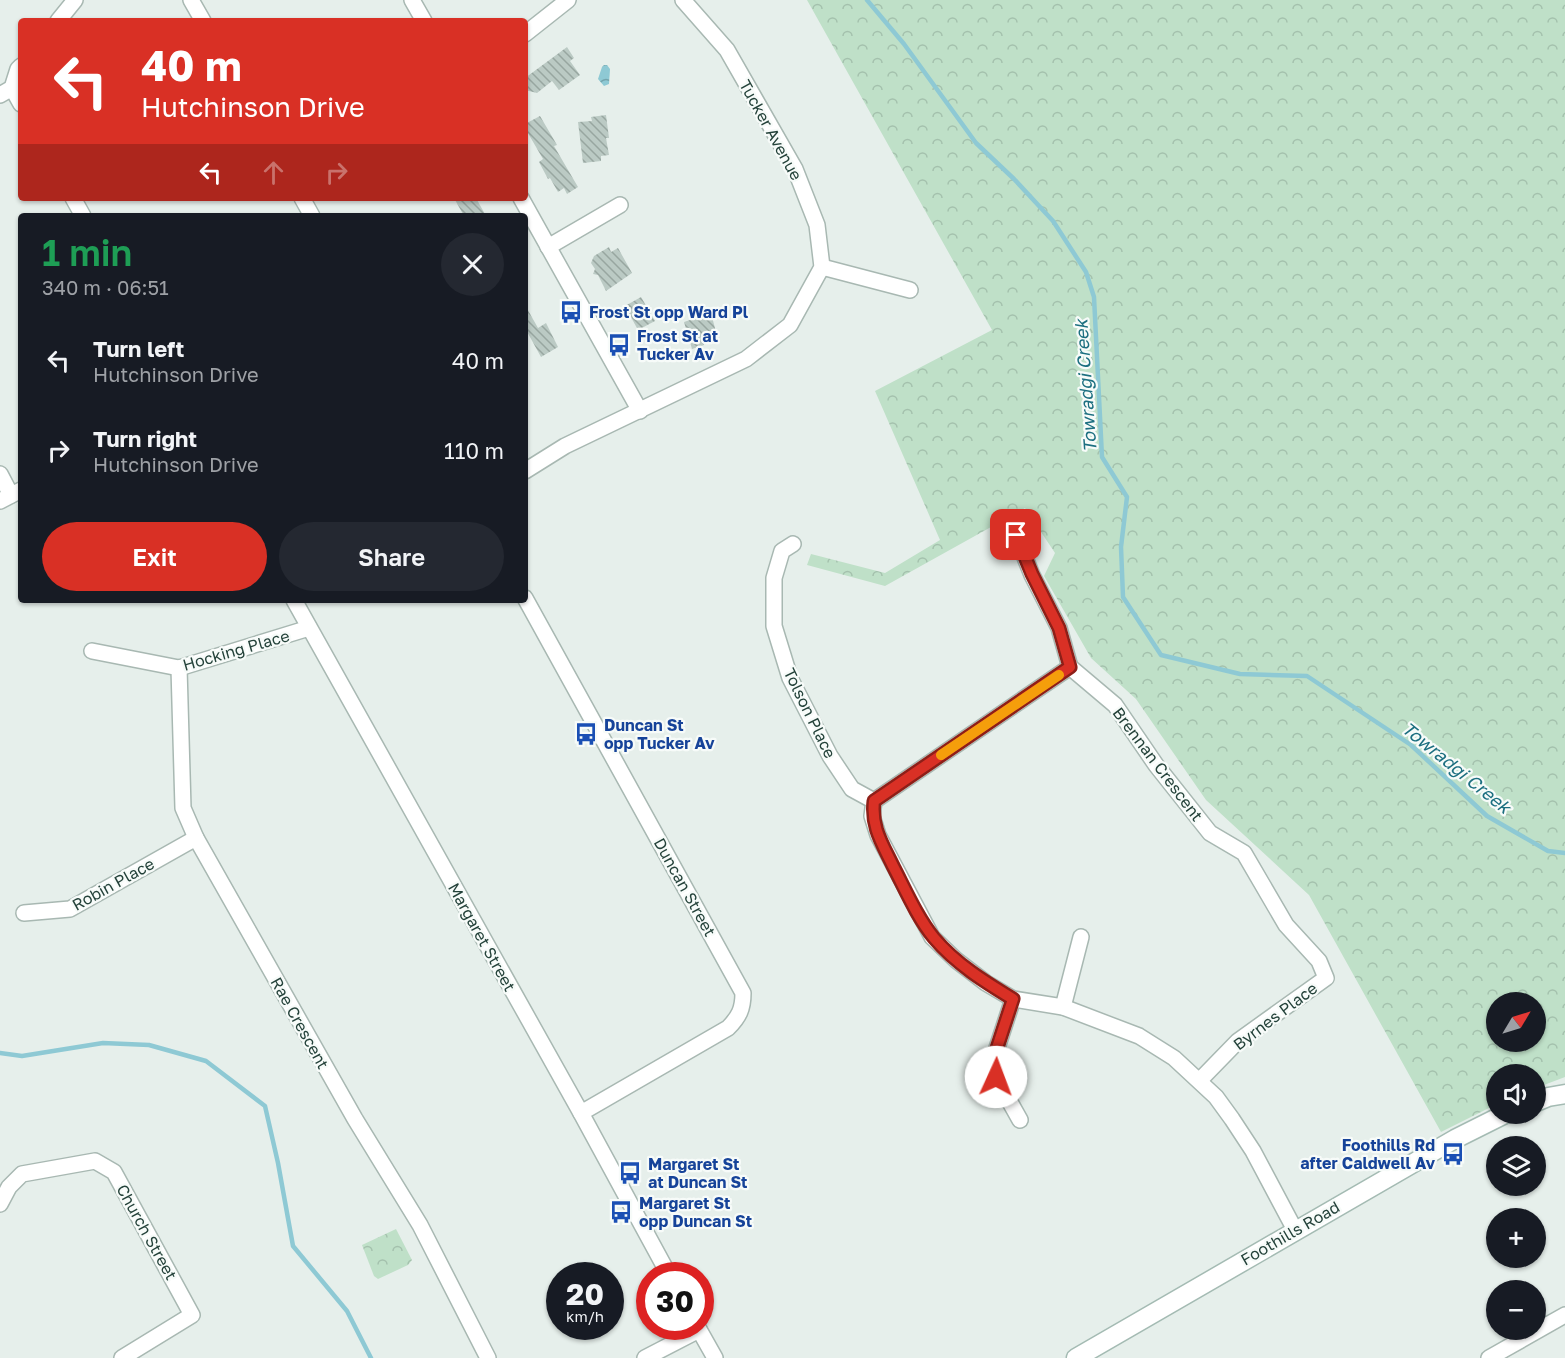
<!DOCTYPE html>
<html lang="en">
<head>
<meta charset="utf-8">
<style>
  body { margin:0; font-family:"Golos Text",sans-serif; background:#242831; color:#f1f3f6; height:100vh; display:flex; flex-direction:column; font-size:22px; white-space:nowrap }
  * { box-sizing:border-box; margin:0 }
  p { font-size:20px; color:#9ea1a6 }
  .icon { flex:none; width:33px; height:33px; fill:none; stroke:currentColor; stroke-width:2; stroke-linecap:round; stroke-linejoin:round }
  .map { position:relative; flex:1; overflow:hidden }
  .details { position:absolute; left:18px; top:213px; width:510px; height:390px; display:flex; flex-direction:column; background:#171b24; border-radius:6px; box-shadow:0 2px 4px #0004 }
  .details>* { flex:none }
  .hud { position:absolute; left:18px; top:18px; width:510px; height:183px; border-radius:6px; box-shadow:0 2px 4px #0004; background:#d93025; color:#fff; overflow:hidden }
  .needle { width:39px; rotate:52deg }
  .controls { position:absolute; left:1486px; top:992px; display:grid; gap:12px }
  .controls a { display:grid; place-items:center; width:60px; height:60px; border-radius:50%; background:#171b24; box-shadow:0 2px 4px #0004; font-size:30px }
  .speed { position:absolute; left:546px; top:1262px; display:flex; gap:12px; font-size:30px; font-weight:700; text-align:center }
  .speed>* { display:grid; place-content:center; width:78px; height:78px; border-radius:50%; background:#171b24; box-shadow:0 2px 4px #0004; line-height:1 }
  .speed small { font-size:15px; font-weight:400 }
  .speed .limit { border:9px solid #d22; background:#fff; color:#111 }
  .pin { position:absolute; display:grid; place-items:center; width:51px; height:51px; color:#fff; margin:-26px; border-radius:12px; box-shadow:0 3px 9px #0006 }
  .me { position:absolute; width:66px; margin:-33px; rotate:2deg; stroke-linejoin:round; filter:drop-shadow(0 0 4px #0008) }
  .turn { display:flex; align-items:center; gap:21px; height:126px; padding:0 24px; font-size:27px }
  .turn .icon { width:78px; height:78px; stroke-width:2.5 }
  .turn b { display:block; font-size:42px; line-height:51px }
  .lanes { display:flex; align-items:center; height:57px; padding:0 24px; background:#0003; justify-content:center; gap:30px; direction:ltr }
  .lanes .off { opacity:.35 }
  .round { display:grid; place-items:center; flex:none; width:63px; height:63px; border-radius:32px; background:#242831 }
  .overview { display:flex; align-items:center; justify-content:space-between; height:102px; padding:0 24px }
  h1 { font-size:36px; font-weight:600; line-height:45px; color:#1e9e55 }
  .action { display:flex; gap:12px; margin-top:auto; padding:12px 24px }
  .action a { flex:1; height:69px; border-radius:36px; background:#d93025; color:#fff; font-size:24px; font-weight:600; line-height:69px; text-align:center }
  .action a+a { background:#242831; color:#f1f3f6 }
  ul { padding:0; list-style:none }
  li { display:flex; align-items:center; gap:18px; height:90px; padding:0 24px }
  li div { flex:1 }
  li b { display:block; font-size:22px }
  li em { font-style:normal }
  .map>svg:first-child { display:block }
</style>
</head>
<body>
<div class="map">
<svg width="1565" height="1358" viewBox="0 0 1565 1358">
  <defs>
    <pattern id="forest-crowns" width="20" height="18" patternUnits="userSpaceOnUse" patternTransform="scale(1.5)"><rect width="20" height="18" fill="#bfe0c8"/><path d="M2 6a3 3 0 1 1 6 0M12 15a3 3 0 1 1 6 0" fill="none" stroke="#a4c1ad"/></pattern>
    <pattern id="water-waves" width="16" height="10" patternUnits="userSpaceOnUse" patternTransform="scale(1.5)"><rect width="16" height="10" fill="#8ec9d4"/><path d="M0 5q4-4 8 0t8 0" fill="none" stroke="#74a5ad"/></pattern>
    <pattern id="building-back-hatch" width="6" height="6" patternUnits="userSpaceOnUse" patternTransform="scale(1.5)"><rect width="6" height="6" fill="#bbcac4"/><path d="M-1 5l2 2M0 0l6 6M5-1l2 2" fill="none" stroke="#98a6a0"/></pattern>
  </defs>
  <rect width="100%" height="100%" fill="#e6efeb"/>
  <!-- forest -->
  <g fill="url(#forest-crowns)" fill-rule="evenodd">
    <path d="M807,0H1565V1077L1536,1088V1074H1497V1104L1441,1132L1309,895L1206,800L1136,699L1091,658L1044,576L1055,553L1025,508L885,586L807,565L811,554L885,573L940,540L875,391L992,330ZM1497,1002H1536V1041H1497Z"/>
    <path d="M396,1229L412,1260L408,1265L378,1279L374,1276L362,1245Z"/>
  </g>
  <!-- water -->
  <path fill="url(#water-waves)" d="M604,65H607L610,69L609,84L604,86L598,79L602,67Z"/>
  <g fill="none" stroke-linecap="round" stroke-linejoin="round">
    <!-- stream -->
    <g stroke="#8ec9d4" stroke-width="4.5">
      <path d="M867,0L904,44L976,143L1014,179L1053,221L1086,272L1094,297L1102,457L1127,497L1121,547L1123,597L1161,655L1240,674L1307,676L1411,745L1487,816L1548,851L1565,853"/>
      <path d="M0,1053L22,1056L103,1043L149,1045L206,1061L265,1106L278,1163L293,1246L347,1311L371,1358"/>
    </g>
  </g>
  <!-- building -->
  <g fill="url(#building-back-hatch)">
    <path d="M567,47L574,58L570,61L580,75L559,90L552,81L537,93L525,90V78Z"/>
    <path d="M606,115L609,138H606L609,155L601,156V161L583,163L578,122L592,121L591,117Z"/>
    <path d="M540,116L557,145L554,146L578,187L567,194L564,188L558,192L550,178L548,179L539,162L543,159L525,128V124Z"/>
    <path d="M454,198H476L486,216H464Z"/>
    <path d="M609,247L611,252L618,248L632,273L606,291L598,275L593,274L595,269L591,263L594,256Z"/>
    <path d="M641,297L655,321L638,330L625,306Z"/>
    <path d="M525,305L538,328L546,323L558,347L541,357L525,328Z"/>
    <path d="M711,313L716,332L701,337L704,345L692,349L684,322Z"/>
  </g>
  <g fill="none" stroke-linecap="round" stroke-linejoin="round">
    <!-- minor casing -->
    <g stroke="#a8b8b2" stroke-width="18">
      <g id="minor">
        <path d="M191,0L203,21"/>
        <path d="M412,0L424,21"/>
        <path d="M58,21L75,0"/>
        <path d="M525,34L568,0"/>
        <path d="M12,88L21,104"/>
        <path d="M0,95L12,88L18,69L21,66"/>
        <path d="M73,198L83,216"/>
        <path d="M302,198L312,216"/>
        <path d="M521,198L640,411"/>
        <path d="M548,247L620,205"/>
        <path d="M822,267L910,290"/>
        <path d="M525,471L565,446L746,359L790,325L822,267L817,225L795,169L727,50L683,0"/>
        <path d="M0,474L11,495"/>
        <path d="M0,501L21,490"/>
        <path d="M1016,535L1032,575L1059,628L1070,667"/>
        <path d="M793,544L782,551L774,578V626L790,678L830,756L852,789L874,801"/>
        <path d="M525,598L743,993C743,1009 739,1017 728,1028L581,1113"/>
        <path d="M294,600L581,1113L669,1275"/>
        <path d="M92,651L179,668L309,628"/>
        <path d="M1070,667L874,801L872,816L878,835L932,937L956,960L986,983L1013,999L1063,1007L1139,1036L1174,1058L1216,1097L1232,1119L1253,1151L1295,1230"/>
        <path d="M1070,667L1115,705L1156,765L1210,833L1244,853L1286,925L1319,961L1326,978L1238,1041L1200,1080"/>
        <path d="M179,668L183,808L196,838L355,1119L420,1225L488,1358"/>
        <path d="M24,913L70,909L196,838"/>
        <path d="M1013,999L995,1054L996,1077L1020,1120"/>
        <path d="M1063,1007L1081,937"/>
        <path d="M0,1204L9,1187L22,1174L95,1161L114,1172L192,1315L122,1358"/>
        <path d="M697,1326L715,1358"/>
        <path d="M645,1358L699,1330"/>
        <path d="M1489,1358L1565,1315"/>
      </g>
    </g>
    <!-- secondary casing -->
    <g stroke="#a4bbb3" stroke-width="21">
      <g id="secondary">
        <path d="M1536,1102L1548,1097L1565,1094"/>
        <path d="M1076,1358L1455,1139L1507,1113"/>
      </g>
    </g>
    <!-- minor -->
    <use href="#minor" stroke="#fff" stroke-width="15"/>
    <!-- secondary -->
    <use href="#secondary" stroke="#fff" stroke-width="18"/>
  </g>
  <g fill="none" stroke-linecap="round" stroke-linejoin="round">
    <!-- route casing -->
    <g stroke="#8d1f18" stroke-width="15">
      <path id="route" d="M996,1077L995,1054L1013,999C985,982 956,964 934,938C917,917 905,889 893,866C882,843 871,827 874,801L1070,667L1059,628L1032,574L1016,535"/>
    </g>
    <!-- route -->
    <use href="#route" stroke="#d93025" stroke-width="10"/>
    <!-- slow -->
    <path stroke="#f59e0b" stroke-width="10" d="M941,755L1059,675"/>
  </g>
  <!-- icons -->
  <defs>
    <g id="bus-bare" transform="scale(1.8)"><path d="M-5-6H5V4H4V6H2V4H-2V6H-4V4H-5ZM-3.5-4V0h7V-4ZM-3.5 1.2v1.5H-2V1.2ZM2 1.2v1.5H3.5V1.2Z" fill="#1a4fb4" stroke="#f7fbf9" stroke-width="2.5" paint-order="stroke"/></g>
  </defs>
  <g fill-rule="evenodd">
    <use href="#bus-bare" x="571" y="312"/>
    <use href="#bus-bare" x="619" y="345"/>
    <use href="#bus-bare" x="586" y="734"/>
    <use href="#bus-bare" x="1453" y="1154"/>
    <use href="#bus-bare" x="630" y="1173"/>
    <use href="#bus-bare" x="621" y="1212"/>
  </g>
  <g text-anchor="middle" stroke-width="4.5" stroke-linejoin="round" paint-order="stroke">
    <!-- street labels -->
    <g font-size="16" fill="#24423a" stroke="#f7fbf9">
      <text transform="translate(771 130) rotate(61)" y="6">Tucker Avenue</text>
      <text transform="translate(236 650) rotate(-16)" y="6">Hocking Place</text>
      <text transform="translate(810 713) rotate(64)" y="6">Tolson Place</text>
      <text transform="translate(1158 764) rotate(53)" y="6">Brennan Crescent</text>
      <text transform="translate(113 884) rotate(-29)" y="6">Robin Place</text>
      <text transform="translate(685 887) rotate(61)" y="6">Duncan Street</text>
      <text transform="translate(482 937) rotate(61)" y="6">Margaret Street</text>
      <text transform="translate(1275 1016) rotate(-37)" y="6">Byrnes Place</text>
      <text transform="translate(300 1023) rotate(61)" y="6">Rae Crescent</text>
      <text transform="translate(147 1232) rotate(61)" y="6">Church Street</text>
      <text transform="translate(1290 1233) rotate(-30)" y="6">Foothills Road</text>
    </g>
    <!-- transit labels -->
    <g font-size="16" font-weight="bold" fill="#164399" stroke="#f7fbf9" text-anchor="start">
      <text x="589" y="318">Frost St opp Ward Pl</text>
      <text x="637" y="342">Frost St at<tspan x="637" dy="18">Tucker Av</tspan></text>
      <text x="604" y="731">Duncan St<tspan x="604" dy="18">opp Tucker Av</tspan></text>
      <text x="1435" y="1151" text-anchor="end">Foothills Rd<tspan x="1435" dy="18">after Caldwell Av</tspan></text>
      <text x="648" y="1170">Margaret St<tspan x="648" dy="18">at Duncan St</tspan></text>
      <text x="639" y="1209">Margaret St<tspan x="639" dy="18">opp Duncan St</tspan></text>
    </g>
    <!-- water labels -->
    <g font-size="18" font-style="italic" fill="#1c6f80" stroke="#f7fbf9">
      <text transform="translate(1086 386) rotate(-94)" y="6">Towradgi Creek</text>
      <text transform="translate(1456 768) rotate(39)" y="6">Towradgi Creek</text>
    </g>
  </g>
</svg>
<div class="controls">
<a><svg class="needle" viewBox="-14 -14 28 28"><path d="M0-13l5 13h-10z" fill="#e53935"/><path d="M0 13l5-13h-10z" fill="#9ea1a6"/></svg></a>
<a><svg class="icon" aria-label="sound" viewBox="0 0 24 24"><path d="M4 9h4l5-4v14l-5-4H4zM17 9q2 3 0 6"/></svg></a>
<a><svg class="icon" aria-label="layers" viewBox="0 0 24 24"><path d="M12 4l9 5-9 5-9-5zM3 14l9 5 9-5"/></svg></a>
<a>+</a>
<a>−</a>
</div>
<div class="speed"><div>20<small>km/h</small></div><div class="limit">30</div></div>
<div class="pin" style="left:1016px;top:535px;background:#d93025"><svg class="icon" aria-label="arrive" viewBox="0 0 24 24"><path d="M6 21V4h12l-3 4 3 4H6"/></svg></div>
<svg class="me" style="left:996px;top:1077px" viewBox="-20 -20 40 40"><circle r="19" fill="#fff"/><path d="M0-13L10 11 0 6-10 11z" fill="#d93025"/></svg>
<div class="hud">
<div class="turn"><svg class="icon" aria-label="left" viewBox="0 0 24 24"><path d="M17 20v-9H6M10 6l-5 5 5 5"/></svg><div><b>40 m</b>Hutchinson Drive</div></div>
<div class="lanes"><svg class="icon" aria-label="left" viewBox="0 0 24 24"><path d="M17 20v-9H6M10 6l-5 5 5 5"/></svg><svg class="icon off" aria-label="ahead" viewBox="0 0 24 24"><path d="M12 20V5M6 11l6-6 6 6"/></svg><svg class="icon off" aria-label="right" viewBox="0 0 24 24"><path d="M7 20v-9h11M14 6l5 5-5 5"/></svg></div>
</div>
<section class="details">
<div class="overview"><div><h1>1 min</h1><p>340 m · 06:51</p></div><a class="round"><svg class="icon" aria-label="close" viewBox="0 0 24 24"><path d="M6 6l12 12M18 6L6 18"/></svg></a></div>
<ul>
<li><svg class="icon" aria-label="left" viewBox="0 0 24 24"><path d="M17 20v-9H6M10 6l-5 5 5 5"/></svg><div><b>Turn left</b><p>Hutchinson Drive</p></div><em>40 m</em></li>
<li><svg class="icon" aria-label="right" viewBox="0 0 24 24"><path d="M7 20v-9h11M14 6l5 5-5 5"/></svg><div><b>Turn right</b><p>Hutchinson Drive</p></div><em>110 m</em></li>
</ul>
<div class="action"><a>Exit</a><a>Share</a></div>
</section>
</div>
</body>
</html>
